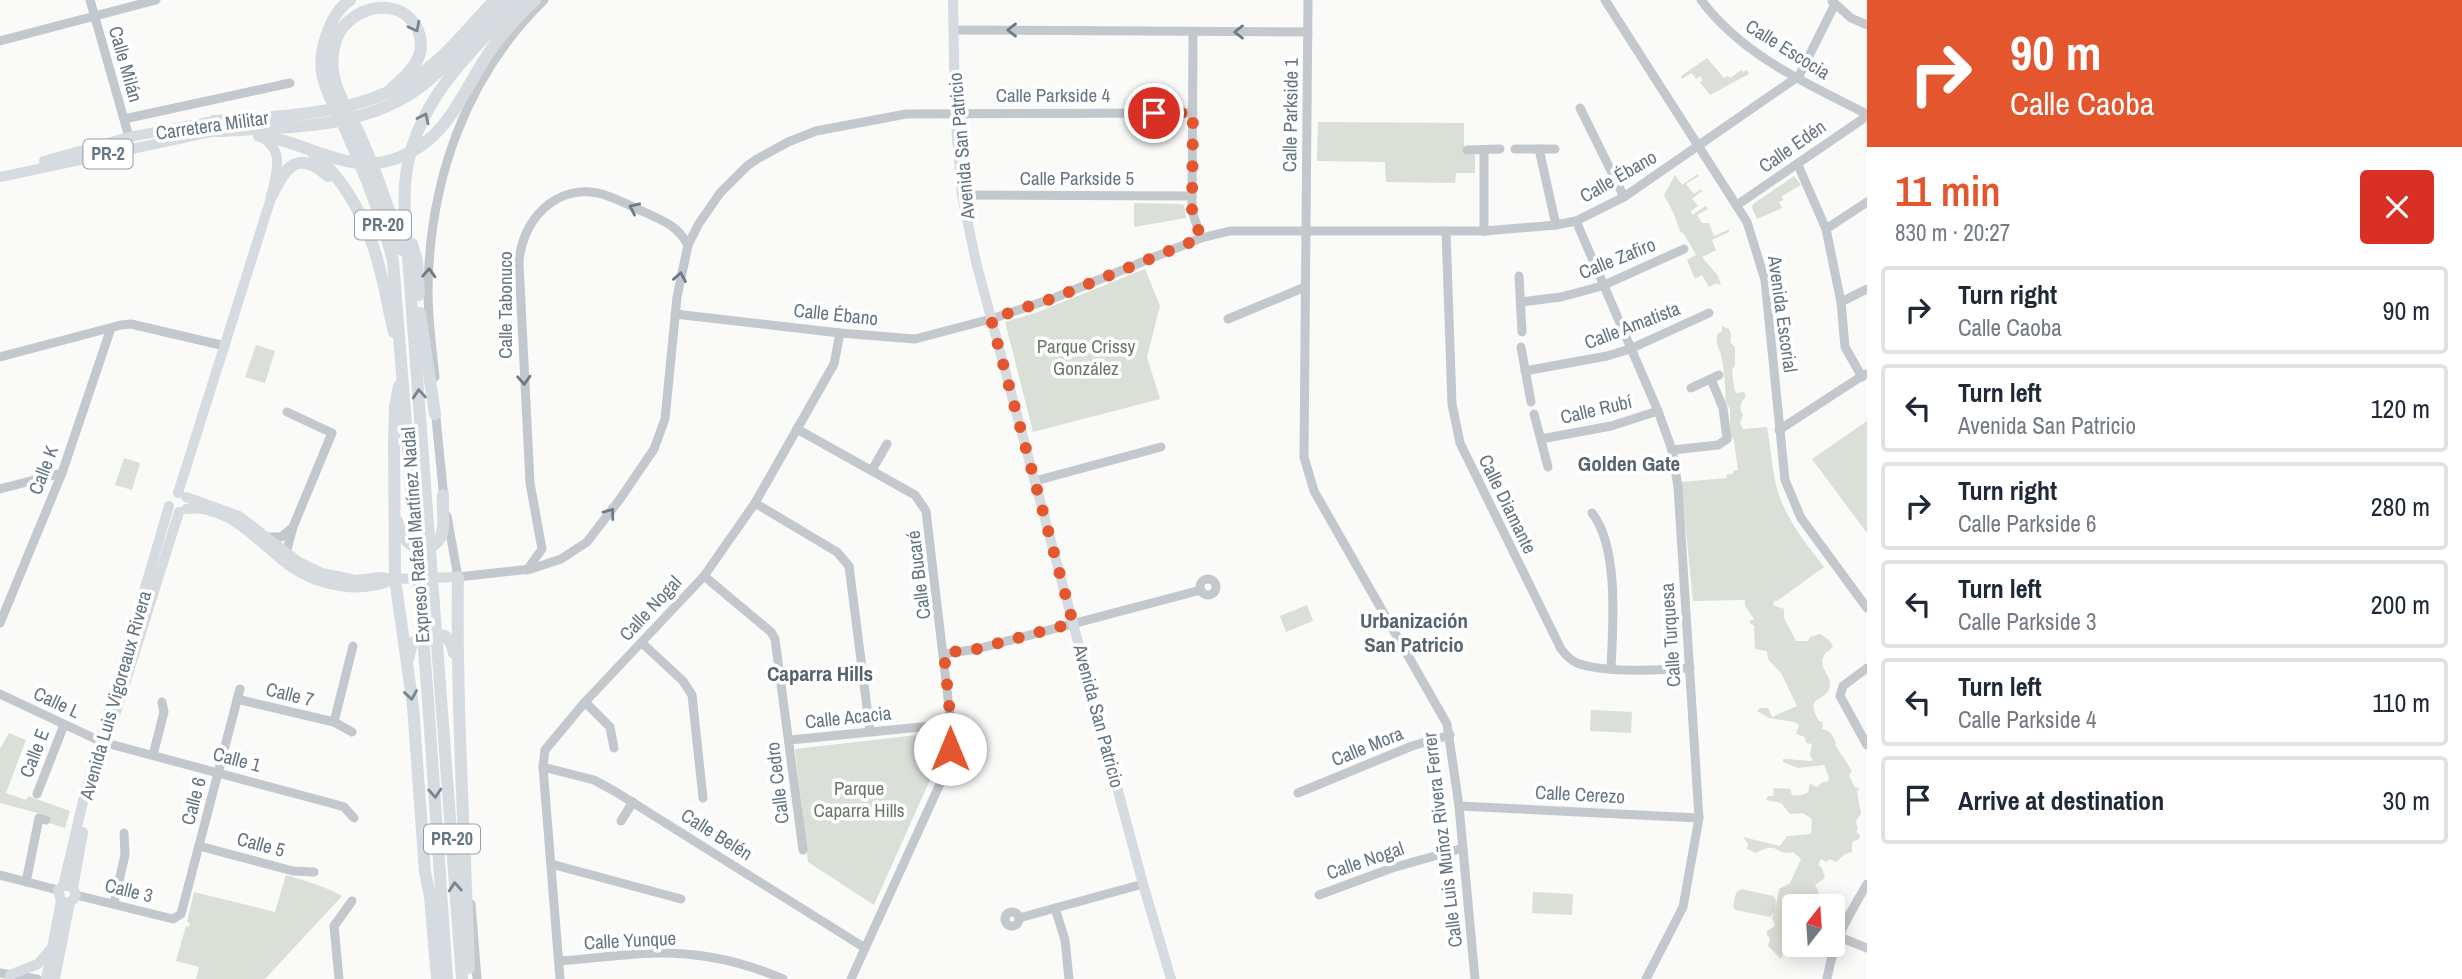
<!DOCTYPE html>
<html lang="en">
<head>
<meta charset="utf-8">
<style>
  body { margin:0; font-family:"Archivo Narrow",sans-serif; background:#f6f6f7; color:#1f2937; height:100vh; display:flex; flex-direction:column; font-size:26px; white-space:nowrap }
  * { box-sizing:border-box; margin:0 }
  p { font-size:23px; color:#747a83 }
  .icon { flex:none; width:38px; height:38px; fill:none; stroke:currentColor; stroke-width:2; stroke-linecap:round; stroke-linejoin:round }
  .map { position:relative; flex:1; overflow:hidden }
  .panel { display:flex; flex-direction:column; background:#fff; width:595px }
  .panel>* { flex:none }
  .hud { background:#e4572e; color:#fff; overflow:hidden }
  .needle { width:46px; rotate:17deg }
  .tools { position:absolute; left:1782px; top:894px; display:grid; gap:14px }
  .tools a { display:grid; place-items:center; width:63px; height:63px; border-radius:7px; background:#fff; box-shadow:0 4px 18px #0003; font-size:35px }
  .pin { position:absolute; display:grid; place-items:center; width:60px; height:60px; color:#fff; margin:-30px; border:4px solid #fff; border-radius:50%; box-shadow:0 2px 7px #0007 }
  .me { position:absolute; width:77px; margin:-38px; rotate:0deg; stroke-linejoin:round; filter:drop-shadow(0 0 5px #0008) }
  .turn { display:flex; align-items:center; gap:24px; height:147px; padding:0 28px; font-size:32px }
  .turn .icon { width:91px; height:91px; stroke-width:2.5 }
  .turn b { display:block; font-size:49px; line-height:60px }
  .round { display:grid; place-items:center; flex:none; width:74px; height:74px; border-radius:7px; background:#f6f6f7 }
  .summary { display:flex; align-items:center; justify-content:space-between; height:119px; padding:0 28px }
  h1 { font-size:42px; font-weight:600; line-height:52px; color:#e4572e }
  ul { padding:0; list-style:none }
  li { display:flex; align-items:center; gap:21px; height:88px; margin:0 14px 10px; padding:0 14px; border:4px solid #e0e1e3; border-radius:7px }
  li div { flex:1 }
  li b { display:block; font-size:26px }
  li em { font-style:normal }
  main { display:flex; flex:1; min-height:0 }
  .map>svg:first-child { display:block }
</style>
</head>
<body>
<main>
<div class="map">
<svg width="1867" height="979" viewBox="0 0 1867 979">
  <rect width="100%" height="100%" fill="#fafaf8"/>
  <!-- green -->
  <g fill="#dadfd7">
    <path d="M1707,58L1724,78L1728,76L1730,78L1741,70L1743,72L1747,70L1749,74L1710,95L1700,82L1703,80L1700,76L1696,79L1692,73L1682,79L1681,76Z"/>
    <path d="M1318,122L1464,123V152L1475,153V173H1456L1455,183L1386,182L1385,162L1317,161Z"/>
    <path d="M1698,174L1699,176L1686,184L1694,194L1701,189L1702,191L1692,199L1698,206L1691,211L1692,215L1706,206L1708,209L1697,215L1702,223H1709L1714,236L1732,228L1729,230V232L1712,240L1716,250L1702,257L1718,276L1721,284L1718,285L1717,283L1709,287L1702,275L1695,279L1687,260L1696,255L1684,234L1680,231L1674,214L1664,195L1675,175L1682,185Z"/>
    <path d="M1794,176L1801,185L1782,196L1783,200L1779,202L1782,208L1757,219L1752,208L1753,204Z"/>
    <path d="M1134,203L1179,204L1184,205L1186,218L1134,227Z"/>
    <path d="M1145,269L1160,306L1147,357L1160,399L1033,432L1005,322L1038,312Z"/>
    <path d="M1722,326L1729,329L1731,334L1730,342L1735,347V365L1732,370L1734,388L1736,393L1744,392L1746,396C1741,402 1738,408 1743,415L1740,423L1743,429L1767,427C1771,449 1772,472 1778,492C1787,520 1806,544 1824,567L1777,601H1774L1773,605L1784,609V618L1796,641H1808L1810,637L1820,634L1828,639L1833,646C1831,650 1827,651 1825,654C1816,665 1831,675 1830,685C1828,703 1803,693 1819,721L1823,722L1822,729C1831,731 1833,735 1836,744L1835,745L1852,771L1849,775L1855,788L1858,787L1859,790L1857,791L1861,814L1856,821L1858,830L1856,832L1860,835L1859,839L1852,842V852L1845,854L1836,862L1830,859L1826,862L1821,859L1818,865L1822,868L1825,878L1815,885L1819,892L1811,906H1794L1793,942L1786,946L1781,959L1768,946L1770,938L1767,935V931L1775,926L1772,917L1774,913L1770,917L1735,910L1733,906L1736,893L1741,889L1773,896L1776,900L1775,912L1779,889L1790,883L1801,859L1793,852C1774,856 1779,840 1756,853L1747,849L1748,844L1743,837L1780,846L1787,836L1811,834L1812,819L1803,813L1790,814L1781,803L1766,800L1768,796H1773L1774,788L1790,789L1792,795C1798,796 1804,795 1808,792L1810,784L1817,787L1821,783L1828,781L1829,777L1824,765L1798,768L1783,762V759H1786L1813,761L1810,755L1812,744L1806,743L1805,737L1796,734L1799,725L1795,722L1769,718L1757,711L1760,708H1768L1772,717L1797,706L1781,673L1768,659L1767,651L1755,649L1754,625L1750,624V621L1754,619L1745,606V600L1693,601L1681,482L1727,478L1726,475L1733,474V471L1738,470L1734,440L1730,436V409L1725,401C1727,394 1723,362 1721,355C1718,345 1715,344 1718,333L1722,332Z"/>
    <path d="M256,345L275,351L265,383L245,377Z"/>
    <path d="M1867,421V533L1812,459Z"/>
    <path d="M124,458L140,463L132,490L115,485Z"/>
    <path d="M1307,605L1313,621L1286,632L1280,616Z"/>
    <path d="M1591,710L1632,712L1631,733L1590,731Z"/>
    <path d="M943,732L942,753L874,905L808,862L795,749Z"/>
    <path d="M9,733L26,740L6,793L26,800L28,796L70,811L65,828L49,823V816L0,803V749Z"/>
    <path d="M286,875C306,881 324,886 342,896L265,979H196L199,967L176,961L186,926L189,927L190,923L187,922L194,892L275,912Z"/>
    <path d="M1533,892L1573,894L1572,915L1532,913Z"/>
  </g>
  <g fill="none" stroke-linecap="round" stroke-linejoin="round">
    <!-- minor -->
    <g stroke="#c3c8cc" stroke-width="9">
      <path d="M90,0L129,137"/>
      <path d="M1308,0L1304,457L1314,491L1447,724L1459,806L1475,979"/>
      <path d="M1605,0L1747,222L1765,280L1785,480L1801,518L1867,608"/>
      <path d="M1701,0C1743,56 1806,83 1867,114"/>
      <path d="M1832,1L1851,18L1867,25"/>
      <path d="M953,30L1308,32"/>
      <path d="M1193,32L1192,211L1201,238"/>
      <path d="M0,41L156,0"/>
      <path d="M1580,108L1624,197"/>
      <path d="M124,119L290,83"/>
      <path d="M1515,149H1555"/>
      <path d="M1539,149L1556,225"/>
      <path d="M1467,150L1500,149"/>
      <path d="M1798,165L1826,229L1841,302L1845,347L1862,377"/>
      <path d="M962,195L1192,196"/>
      <path d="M1737,205L1867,116"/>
      <path d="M1576,221L1658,411L1672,450L1678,487L1699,818L1683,907L1646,979"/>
      <path d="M1826,229L1867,202"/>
      <path d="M1446,231L1452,404L1460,443L1561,649C1566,656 1574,663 1583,665C1612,673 1659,670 1690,668"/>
      <path d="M1484,231V150"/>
      <path d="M1519,276L1522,332"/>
      <path d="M1521,302L1561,297L1602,286L1684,249"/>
      <path d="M1841,302L1867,289"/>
      <path d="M675,314L840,333L915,339L991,319L1054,298L1201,238L1230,231H1484L1556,225L1576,221L1624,197L1796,78L1800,74L1835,4"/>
      <path d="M1228,319L1305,287"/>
      <path d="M1521,347L1531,402"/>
      <path d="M0,357L121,325L131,324L225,346"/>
      <path d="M1525,371L1607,356L1630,349L1709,313"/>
      <path d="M435,377C432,349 428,320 428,291C429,182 465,77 544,0"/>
      <path d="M1691,388L1719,375"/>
      <path d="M435,408L444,499"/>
      <path d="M1534,414L1548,467"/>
      <path d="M797,429L915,495L926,511L951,724L950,749L944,775L851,979"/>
      <path d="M1779,430L1865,374"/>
      <path d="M1541,439L1611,426L1658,411"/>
      <path d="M1672,450L1718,445L1727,439L1723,408L1711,379"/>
      <path d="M872,470L887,444"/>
      <path d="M1035,481L1161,447"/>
      <path d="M0,489L62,473"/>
      <path d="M755,503L837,552L849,566L870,731"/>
      <path d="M1592,513C1619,547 1613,625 1611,668"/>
      <path d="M447,516L458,577L531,569L561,559L587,542L620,499L654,449L665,419L677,297L688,245L698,225L720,193L747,166L757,159L788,142L816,131L906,114L1193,113"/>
      <path d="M267,537H281L292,528"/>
      <path d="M286,553L293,527L332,433L287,412"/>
      <path d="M527,570L542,549L530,483L519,263C521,221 556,182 602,194C615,198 629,205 642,211C663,221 676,224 688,245"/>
      <path d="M704,576L771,632L775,639L803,850"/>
      <circle cx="1208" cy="587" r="8"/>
      <path d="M0,623L62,473L111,328"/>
      <path d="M642,643L683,681L692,695L703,798"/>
      <path d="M944,654L977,649L1201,590"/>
      <path d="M1867,668L1843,686L1840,696L1867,745"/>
      <path d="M0,694L100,741"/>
      <path d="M237,699L334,722L352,732"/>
      <path d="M585,702L610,727L614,748"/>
      <path d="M334,722L353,646"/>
      <path d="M790,740L951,724"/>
      <path d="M106,743L334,804L344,807L354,818"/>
      <path d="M153,755L164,712L162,702"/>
      <path d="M543,767L594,780L616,792L865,948"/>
      <path d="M1298,793L1412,746L1450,735"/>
      <path d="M37,794L64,725"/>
      <path d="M1459,806L1699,818"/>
      <path d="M621,821L633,802"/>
      <path d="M199,846L293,871L314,872"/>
      <path d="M551,864L681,899"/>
      <path d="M0,875L58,890"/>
      <path d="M26,882L39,818L46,820"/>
      <path d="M76,895L173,919L181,914L240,689"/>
      <path d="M1319,895L1392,868L1463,848"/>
      <path d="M114,903L125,855L124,833"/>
      <path d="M471,904L477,979"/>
      <path d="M1055,908L1065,940L1069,979"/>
      <circle cx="1012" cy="919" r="7"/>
      <path d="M1019,918L1143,884"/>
      <path d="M1837,936L1867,948"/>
      <path d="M559,961C593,959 627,953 662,953C703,953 746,963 783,979"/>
      <path d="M0,973L37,979"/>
      <path d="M339,979L334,926L352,901"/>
      <path d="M560,979L543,767L545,750L585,702L704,576L755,503L834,364L840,333"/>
      <path d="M1827,979C1834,939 1847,918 1867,884"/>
    </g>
    <!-- major -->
    <g stroke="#d6dbdf" stroke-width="10">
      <path d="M953,0L955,113L962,195L976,262L1143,884L1171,979"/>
      <path d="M44,161L129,137L214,121"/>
      <path d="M0,177L216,131L223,132"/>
      <path d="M178,493L272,195C276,171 286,151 260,136"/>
      <path d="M186,497L239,516L299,562L322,573L356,580L379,577L395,579L458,577"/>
      <path d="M186,509C229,503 260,545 291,567C319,587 362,594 393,580"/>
      <path d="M112,725L179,512"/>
      <path d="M63,886L85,793L169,506"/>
      <path d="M73,888L83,832"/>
      <path d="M10,975L38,964L49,951"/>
      <path d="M46,979L61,901L58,890L65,885L73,888L76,895L73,900L67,903L61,901"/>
      <path d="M55,979L70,902"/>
    </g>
    <!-- highway -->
    <g stroke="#d6dbdf" stroke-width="12">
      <path d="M350,0C329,14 317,55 323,78C328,98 339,115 347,133C365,175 382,216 393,261L428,700L447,979"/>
      <path d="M388,92C399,81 413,71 419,56C422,48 421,38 418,30C404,0 365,2 344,26C334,38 331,56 333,71C336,95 353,118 362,140C378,176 390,212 402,250"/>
      <path d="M214,121C293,115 377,116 439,59C459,41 476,19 495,0"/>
      <path d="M216,131C285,127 367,130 424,84C455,59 480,28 508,0"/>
      <path d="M259,136C293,139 323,159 358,163C372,165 387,162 400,157C446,139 461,96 486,57C500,36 517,17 535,0"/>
      <path d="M314,155C350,183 372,233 382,278C387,296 389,314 394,332"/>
      <path d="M272,195C285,167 298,149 328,176"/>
      <path d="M412,244L417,261L419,295"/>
      <path d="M420,313L435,414"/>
      <path d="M399,386L395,407L394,442L395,579L413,706L425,872L430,896L437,979"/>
      <path d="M397,521C400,528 402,536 407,541C418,553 438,549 442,533C445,522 442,507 443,495"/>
      <path d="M458,577C456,708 465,838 469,968"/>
      <path d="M408,659L412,643L426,634L445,636L451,643L454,653"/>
      <path d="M462,979L409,270C407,242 403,213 405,185C410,107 470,50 523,0"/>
    </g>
  </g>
  <!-- one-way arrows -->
  <defs><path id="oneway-chevron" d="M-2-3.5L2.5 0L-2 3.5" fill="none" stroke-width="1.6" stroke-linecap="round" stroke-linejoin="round" transform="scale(1.75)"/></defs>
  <g stroke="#768591">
    <use href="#oneway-chevron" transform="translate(415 27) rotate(63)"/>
    <use href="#oneway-chevron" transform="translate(424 118) rotate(-65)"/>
    <use href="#oneway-chevron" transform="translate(419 394) rotate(-95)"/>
    <use href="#oneway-chevron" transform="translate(411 695) rotate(81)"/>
    <use href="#oneway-chevron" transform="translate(435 793) rotate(86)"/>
    <use href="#oneway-chevron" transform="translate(455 887) rotate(-94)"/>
  </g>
  <g stroke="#6a7a87">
    <use href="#oneway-chevron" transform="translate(1012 30) rotate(-180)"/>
    <use href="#oneway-chevron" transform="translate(1239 32) rotate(-180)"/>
    <use href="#oneway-chevron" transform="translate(634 208) rotate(-155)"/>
    <use href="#oneway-chevron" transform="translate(429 273) rotate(-87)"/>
    <use href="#oneway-chevron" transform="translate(680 277) rotate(-80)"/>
    <use href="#oneway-chevron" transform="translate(524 380) rotate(87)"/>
    <use href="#oneway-chevron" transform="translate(610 513) rotate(-53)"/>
  </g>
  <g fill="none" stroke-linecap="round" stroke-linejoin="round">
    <!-- route -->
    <path stroke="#e4572e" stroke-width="12" stroke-dasharray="0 21.6" d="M950,749L951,724L944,653L977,649L1073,623L991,319L1054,298L1201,238L1192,211L1193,113H1154"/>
  </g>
  <g text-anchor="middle" stroke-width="7" stroke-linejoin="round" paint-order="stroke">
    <!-- shield labels -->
    <g fill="#fff" stroke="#939fa8" stroke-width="2">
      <rect x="83.5" y="139.5" width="49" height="29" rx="5"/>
      <rect x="355" y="210.5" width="56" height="29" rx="5"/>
      <rect x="424" y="824.5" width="56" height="29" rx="5"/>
    </g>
    <g font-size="18" font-weight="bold" fill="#657683">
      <text x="108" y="160">PR-2</text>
      <text x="383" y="231">PR-20</text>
      <text x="452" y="845">PR-20</text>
    </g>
    <!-- street labels -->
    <g font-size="19" fill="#657683" stroke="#fff">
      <text transform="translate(1788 49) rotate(32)" y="7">Calle Escocia</text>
      <text transform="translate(126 64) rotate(74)" y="7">Calle Milán</text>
      <text x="1053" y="102">Calle Parkside 4</text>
      <text transform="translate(1290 115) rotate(-89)" y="7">Calle Parkside 1</text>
      <text transform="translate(212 125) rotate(-8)" y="7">Carretera Militar</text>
      <text transform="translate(961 146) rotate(-95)" y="7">Avenida San Patricio</text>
      <text transform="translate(1792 146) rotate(-35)" y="7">Calle Edén</text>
      <text transform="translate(1618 176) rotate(-30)" y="7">Calle Ébano</text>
      <text x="1077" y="185">Calle Parkside 5</text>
      <text transform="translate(1617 258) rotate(-22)" y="7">Calle Zafiro</text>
      <text transform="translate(505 305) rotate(-90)" y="7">Calle Tabonuco</text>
      <text transform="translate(836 314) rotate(6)" y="7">Calle Ébano</text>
      <text transform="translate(1783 314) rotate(82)" y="7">Avenida Escorial</text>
      <text transform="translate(1632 325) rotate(-21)" y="7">Calle Amatista</text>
      <text transform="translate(1596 409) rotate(-13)" y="7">Calle Rubí</text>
      <text transform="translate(43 470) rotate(-69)" y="7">Calle K</text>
      <text transform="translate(1508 504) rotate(64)" y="7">Calle Diamante</text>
      <text transform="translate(415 535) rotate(-94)" y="7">Expreso Rafael Martínez Nadal</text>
      <text transform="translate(918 575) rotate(-97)" y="7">Calle Bucaré</text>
      <text transform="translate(650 608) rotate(-47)" y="7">Calle Nogal</text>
      <text transform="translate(1670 635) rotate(-94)" y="7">Calle Turquesa</text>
      <text transform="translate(290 694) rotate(14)" y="7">Calle 7</text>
      <text transform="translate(115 695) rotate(-74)" y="7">Avenida Luis Vigoreaux Rivera</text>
      <text transform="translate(57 702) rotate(25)" y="7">Calle L</text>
      <text transform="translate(1099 716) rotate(75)" y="7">Avenida San Patricio</text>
      <text transform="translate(848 717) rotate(-6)" y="7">Calle Acacia</text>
      <text transform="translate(1367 746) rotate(-22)" y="7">Calle Mora</text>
      <text transform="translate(34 753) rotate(-69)" y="7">Calle E</text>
      <text transform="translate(237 759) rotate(15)" y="7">Calle 1</text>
      <text transform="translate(777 783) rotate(-97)" y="7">Calle Cedro</text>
      <text transform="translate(1580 794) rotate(3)" y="7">Calle Cerezo</text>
      <text transform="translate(193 801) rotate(-75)" y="7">Calle 6</text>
      <text transform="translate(717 834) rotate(32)" y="7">Calle Belén</text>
      <text transform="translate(1442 840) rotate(-97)" y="7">Calle Luis Muñoz Rivera Ferrer</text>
      <text transform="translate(261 844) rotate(15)" y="7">Calle 5</text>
      <text transform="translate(1365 860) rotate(-19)" y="7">Calle Nogal</text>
      <text transform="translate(129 890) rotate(14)" y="7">Calle 3</text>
      <text transform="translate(630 940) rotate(-3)" y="7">Calle Yunque</text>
    </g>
    <!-- park labels -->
    <g font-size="19" fill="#687a64" stroke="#fff">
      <text x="1086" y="353">Parque Crissy<tspan x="1086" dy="22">González</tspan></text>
      <text x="859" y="795">Parque<tspan x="859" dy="22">Caparra Hills</tspan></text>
    </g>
    <!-- neighbourhood labels -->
    <g font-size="21" font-weight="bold" fill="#57646e" stroke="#fff">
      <text x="1629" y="471">Golden Gate</text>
      <text x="1414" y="628">Urbanización<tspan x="1414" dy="24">San Patricio</tspan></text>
      <text x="820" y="681">Caparra Hills</text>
    </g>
  </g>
</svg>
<div class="tools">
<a><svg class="needle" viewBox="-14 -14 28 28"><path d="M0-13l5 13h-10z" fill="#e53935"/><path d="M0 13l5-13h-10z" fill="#747a83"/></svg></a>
</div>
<div class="pin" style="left:1154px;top:113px;background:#d93025"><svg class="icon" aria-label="arrive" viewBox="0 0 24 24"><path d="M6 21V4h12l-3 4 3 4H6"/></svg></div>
<svg class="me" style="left:950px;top:749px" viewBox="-20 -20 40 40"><circle r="19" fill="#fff"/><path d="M0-13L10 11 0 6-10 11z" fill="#e4572e"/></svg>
</div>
<section class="panel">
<div class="hud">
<div class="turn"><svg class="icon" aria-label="right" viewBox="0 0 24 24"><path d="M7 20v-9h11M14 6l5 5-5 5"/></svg><div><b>90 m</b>Calle Caoba</div></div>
</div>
<div class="summary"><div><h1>11 min</h1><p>830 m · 20:27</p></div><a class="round" style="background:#d93025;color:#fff"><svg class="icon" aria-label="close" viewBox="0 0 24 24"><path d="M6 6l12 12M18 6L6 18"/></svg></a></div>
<ul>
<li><svg class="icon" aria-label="right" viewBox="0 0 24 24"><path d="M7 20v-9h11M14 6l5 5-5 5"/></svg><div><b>Turn right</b><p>Calle Caoba</p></div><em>90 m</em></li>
<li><svg class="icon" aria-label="left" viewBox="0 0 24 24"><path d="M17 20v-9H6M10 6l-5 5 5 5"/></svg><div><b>Turn left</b><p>Avenida San Patricio</p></div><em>120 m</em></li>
<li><svg class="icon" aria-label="right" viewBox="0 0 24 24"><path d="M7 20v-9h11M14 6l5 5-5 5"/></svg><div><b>Turn right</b><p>Calle Parkside 6</p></div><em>280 m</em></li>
<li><svg class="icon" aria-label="left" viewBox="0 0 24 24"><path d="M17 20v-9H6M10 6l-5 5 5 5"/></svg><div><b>Turn left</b><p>Calle Parkside 3</p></div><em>200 m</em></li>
<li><svg class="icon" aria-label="left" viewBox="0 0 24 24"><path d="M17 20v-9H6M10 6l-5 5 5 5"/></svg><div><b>Turn left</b><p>Calle Parkside 4</p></div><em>110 m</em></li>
<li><svg class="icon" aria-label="arrive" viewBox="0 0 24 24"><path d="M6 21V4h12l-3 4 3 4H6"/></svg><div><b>Arrive at destination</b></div><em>30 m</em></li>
</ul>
</section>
</main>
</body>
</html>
